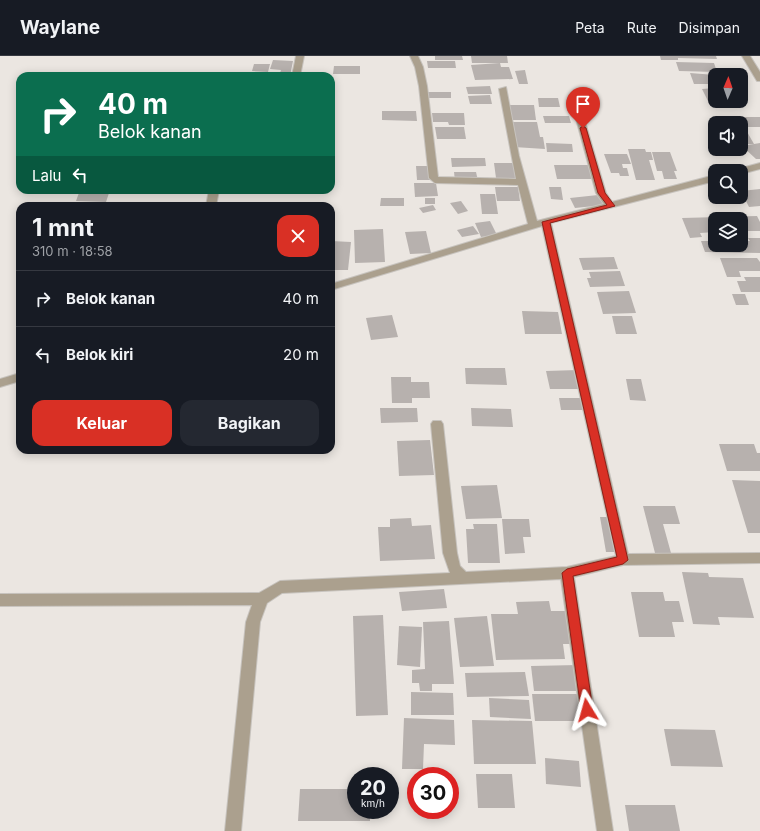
<!DOCTYPE html>
<html lang="id">
<head>
<meta charset="utf-8">
<style>
  body { margin:0; font-family:Inter,sans-serif; background:#242831; color:#f1f3f6; height:100vh; display:flex; flex-direction:column; font-size:15px; white-space:nowrap }
  * { box-sizing:border-box; margin:0 }
  p { font-size:13px; color:#9ea1a6 }
  .icon { flex:none; width:22px; height:22px; fill:none; stroke:currentColor; stroke-width:2; stroke-linecap:round; stroke-linejoin:round }
  .map { position:relative; flex:1; overflow:hidden }
  .panel { position:absolute; left:16px; top:146px; width:319px; height:252px; display:flex; flex-direction:column; background:#171b24; border-radius:12px; box-shadow:0 2px 10px #0003 }
  .panel>* { flex:none }
  .hud { position:absolute; left:16px; top:16px; width:319px; height:122px; border-radius:12px; box-shadow:0 2px 10px #0003; background:#0b6e4f; color:#fff; overflow:hidden }
  .needle { width:26px; rotate:2deg }
  .tools { position:absolute; left:708px; top:12px; display:grid; gap:8px }
  .tools a { display:grid; place-items:center; width:40px; height:40px; border-radius:8px; background:#171b24; box-shadow:0 2px 10px #0003; font-size:20px }
  .speed { position:absolute; left:347px; top:711px; display:flex; gap:8px; font-size:20px; font-weight:700; text-align:center }
  .speed>* { display:grid; place-content:center; width:52px; height:52px; border-radius:50%; background:#171b24; box-shadow:0 2px 10px #0003; line-height:1 }
  .speed small { font-size:10px; font-weight:400 }
  .speed .limit { border:6px solid #d22; background:#fff; color:#111 }
  .pin { position:absolute; display:grid; place-items:center; width:34px; height:34px; color:#fff; margin:-41px -17px; border-radius:50% 50% 50% 0; rotate:-45deg; box-shadow:0 0 4px #0007 }
  .pin .icon { rotate:45deg }
  .me { position:absolute; width:44px; margin:-22px; rotate:352deg; stroke-linejoin:round; filter:drop-shadow(0 0 3px #0008) }
  .turn { display:flex; align-items:center; gap:14px; height:84px; padding:0 16px; font-size:18px }
  .turn .icon { width:52px; height:52px; stroke-width:2.5 }
  .turn b { display:block; font-size:28px; line-height:34px }
  .then { display:flex; align-items:center; height:38px; padding:0 16px; background:#0003; gap:8px; font-size:15px }
  .round { display:grid; place-items:center; flex:none; width:42px; height:42px; border-radius:12px; background:#242831 }
  .headline { display:flex; align-items:center; justify-content:space-between; height:68px; padding:0 16px }
  h1 { font-size:24px; font-weight:700; line-height:30px }
  .cta { display:flex; gap:8px; margin-top:auto; padding:8px 16px }
  .cta a { flex:1; height:46px; border-radius:12px; background:#d93025; color:#fff; font-size:16px; font-weight:700; line-height:46px; text-align:center }
  .cta a+a { background:#242831; color:#f1f3f6 }
  ul { padding:0; list-style:none }
  li { display:flex; align-items:center; gap:12px; height:56px; padding:0 16px; border-top:1px solid #363941 }
  li div { flex:1 }
  li b { display:block; font-size:15px }
  li em { font-style:normal }
  header { display:flex; align-items:center; gap:24px; box-sizing:border-box; height:56px; padding:0 20px; background:#171b24; border-bottom:1px solid #363941 }
  header strong { font-size:19px }
  nav { display:flex; gap:22px; margin-inline-start:auto; font-size:14px }
  .map>svg:first-child { display:block }
</style>
</head>
<body>
<header>
<strong>Waylane</strong>
<nav><a>Peta</a><a>Rute</a><a>Disimpan</a></nav>
</header>
<div class="map">
<svg width="760" height="775" viewBox="0 0 760 775">
  <rect width="100%" height="100%" fill="#ebe6e1"/>
  <!-- building -->
  <g fill="#b7b1ae">
    <path d="M435,0H462L463,4H435Z"/>
    <path d="M471,0H507L508,7H472Z"/>
    <path d="M660,0H716L717,3L678,2V4H661Z"/>
    <path d="M273,4L293,5L290,20H279L281,14L270,13Z"/>
    <path d="M427,5H455L456,12H428Z"/>
    <path d="M676,6L714,7L717,16L679,15Z"/>
    <path d="M500,7L501,11H509L513,23L475,24L471,9Z"/>
    <path d="M254,8H270L268,16L252,15Z"/>
    <path d="M334,10H360V18H333Z"/>
    <path d="M525,14L528,28H519L515,15Z"/>
    <path d="M690,17L715,19V28H694Z"/>
    <path d="M490,30L492,38H468L466,31Z"/>
    <path d="M715,32V45H724L726,49H710L702,33Z"/>
    <rect x="426" y="36" width="25" height="6"/>
    <path d="M490,39L492,48H470L468,40Z"/>
    <path d="M538,42H558L560,51H539Z"/>
    <path d="M508,49H534L536,64H510Z"/>
    <path d="M382,55H416L417,65L382,64Z"/>
    <path d="M432,57H464L465,69H449L448,66H433Z"/>
    <path d="M543,60H569L571,67H545Z"/>
    <path d="M718,61H760V71H741V67H721Z"/>
    <path d="M512,66H537L540,81H543L545,93L514,91Z"/>
    <path d="M435,71H464L466,83H437Z"/>
    <path d="M741,74H746L754,88H741Z"/>
    <path d="M546,87L572,88L573,96H547Z"/>
    <path d="M760,87V103H756L742,90Z"/>
    <path d="M628,93H645L646,96H651L653,104H649L655,124H636Z"/>
    <path d="M652,96H670L677,115H674L677,123H664L662,115H657Z"/>
    <path d="M604,98H627L631,108H622L623,112H627L629,120H620L619,117H611Z"/>
    <path d="M451,102H485L486,110L452,111Z"/>
    <path d="M494,107H516L518,122H496Z"/>
    <path d="M554,109H588L592,123H557Z"/>
    <path d="M416,110H430L432,124H417Z"/>
    <path d="M454,116H476L478,125H455Z"/>
    <path d="M414,127H436L438,140L415,141Z"/>
    <path d="M495,131H518L520,145H497Z"/>
    <path d="M549,131H561L563,144L551,143Z"/>
    <path d="M760,133V150L749,151L741,135Z"/>
    <path d="M80,134H110L106,146L76,145Z"/>
    <path d="M480,138H495L498,158H482Z"/>
    <path d="M598,139L604,149L575,152L570,142Z"/>
    <path d="M381,142H404V150H380Z"/>
    <rect x="425" y="142" width="10" height="6"/>
    <path d="M461,145L468,155L458,158L450,147Z"/>
    <path d="M433,149L436,154L423,157L419,152Z"/>
    <path d="M757,160L760,166V175H741V163H715V176L700,177L702,181L690,182L682,162Z"/>
    <path d="M490,165L497,179L481,181L475,167Z"/>
    <path d="M473,170L479,178L462,181L457,174Z"/>
    <path d="M383,173L385,206L355,207L354,174Z"/>
    <path d="M426,175L431,197L410,198L405,176Z"/>
    <path d="M748,182H760V197L705,196L701,185H715V189H741V185H750Z"/>
    <path d="M331,185L351,186L348,214H331Z"/>
    <path d="M614,201L618,213L583,214L579,202Z"/>
    <path d="M720,202H757L760,206V215H739L741,221H727Z"/>
    <path d="M620,215L625,230L590,231L587,222H591L589,216Z"/>
    <path d="M744,221H760V236H741L737,225H746Z"/>
    <path d="M629,235L636,257L603,258L597,236Z"/>
    <path d="M732,238H745L749,249H736Z"/>
    <path d="M522,255L558,256L562,278H525Z"/>
    <path d="M392,259L398,281L371,284L366,262Z"/>
    <path d="M612,260H632L637,278H616Z"/>
    <path d="M465,312H505L507,329L466,328Z"/>
    <path d="M578,314L582,333H550L546,315Z"/>
    <path d="M391,321H411V326H429L430,342H412V347H392Z"/>
    <path d="M626,323H641L646,345L630,344Z"/>
    <path d="M559,342H583L586,354H561Z"/>
    <path d="M380,352H417L418,366L381,367Z"/>
    <path d="M471,352L511,353L513,371L472,370Z"/>
    <path d="M430,384L434,419L399,420L397,385Z"/>
    <path d="M719,388H754L757,397H760V415H727Z"/>
    <path d="M732,424L760,425V477H748Z"/>
    <path d="M497,429L502,462L466,463L461,430Z"/>
    <path d="M643,450H675L680,468H663L671,497H655Z"/>
    <path d="M600,461H612L618,496H606Z"/>
    <path d="M411,462L412,470L431,469L435,503L380,505L378,471H390V463Z"/>
    <path d="M502,463H529L531,481H523L525,497L505,498Z"/>
    <path d="M473,468H497L500,507H468L466,473H474Z"/>
    <path d="M682,516L708,517L709,521L743,522L754,562L718,561L720,569L693,568Z"/>
    <path d="M444,533L447,552L402,555L399,536Z"/>
    <path d="M631,536H663L665,545H679L684,566H672L675,581H639Z"/>
    <path d="M549,545L551,555H568L573,588H563L565,603L496,604L491,558H518L516,546Z"/>
    <path d="M383,559L388,659L356,660L353,560Z"/>
    <path d="M487,560L494,610L460,611L454,562Z"/>
    <path d="M449,565L454,628H432V635H420L419,627H412V614L425,613L423,566Z"/>
    <path d="M399,570L422,571L420,611L397,609Z"/>
    <path d="M578,609L582,635H534L531,610Z"/>
    <path d="M525,616L529,640L467,641L465,617Z"/>
    <path d="M411,636L453,637L454,659H411Z"/>
    <path d="M532,638H579L583,665H535Z"/>
    <path d="M489,642L529,644L531,663L490,661Z"/>
    <path d="M404,662L454,664L455,689L424,688L423,713H402Z"/>
    <path d="M472,664L532,665L536,708H474Z"/>
    <path d="M664,673L715,674L723,711L671,710Z"/>
    <path d="M545,702L579,705L581,731L546,728Z"/>
    <path d="M476,718H512L515,752H478Z"/>
    <path d="M300,733H356V754H370V765H298Z"/>
    <path d="M625,749H675L680,775H629Z"/>
  </g>
  <g fill="none" stroke-linecap="round" stroke-linejoin="round">
    <!-- minor casing -->
    <g stroke="#c7c3be" stroke-width="2">
      <g id="minor">
        <path d="M296,0H304L300,20H292Z"/>
        <path d="M410,0H418L423,11L427,30L438,121L516,123L499,33L506,31L519,100L537,165L604,148L596,137L575,59L576,57H582L583,59L606,137L612,146L715,119V125L551,167L628,498L760,497V507L623,509L574,521L613,775H597L561,523L282,537L267,547L260,566L241,775H225L246,566L252,549L0,550V538L259,537L280,525L450,517L443,497L431,368L433,365H441L443,368L457,497L460,510L466,516L567,511L616,500L542,170L331,234V228L528,168L518,129L435,127L429,122L419,30L415,11Z"/>
        <path d="M742,0H750L760,16V25H757Z"/>
        <path d="M760,107V113L741,118V115H736L738,113Z"/>
        <path d="M209,134H219L216,150H206Z"/>
        <path d="M20,317V325L0,331V323Z"/>
      </g>
    </g>
    <!-- minor -->
    <use href="#minor" fill="#aba08e" fill-rule="evenodd"/>
  </g>
  <!-- route -->
  <path fill="#d93025" stroke="#8d1f18" d="M583,70L586,72L605,137L615,150L550,167L628,504L623,508L573,520L593,654L591,657L587,659L583,657L581,654L562,517L567,513L617,501L542,166L607,149L598,137L580,72Z"/>
</svg>
<div class="tools">
<a><svg class="needle" viewBox="-14 -14 28 28"><path d="M0-13l5 13h-10z" fill="#e53935"/><path d="M0 13l5-13h-10z" fill="#9ea1a6"/></svg></a>
<a><svg class="icon" aria-label="sound" viewBox="0 0 24 24"><path d="M4 9h4l5-4v14l-5-4H4zM17 9q2 3 0 6"/></svg></a>
<a><svg class="icon" aria-label="search" viewBox="0 0 24 24"><circle cx="10" cy="10" r="6"/><path d="M15 15l6 6"/></svg></a>
<a><svg class="icon" aria-label="layers" viewBox="0 0 24 24"><path d="M12 4l9 5-9 5-9-5zM3 14l9 5 9-5"/></svg></a>
</div>
<div class="speed"><div>20<small>km/h</small></div><div class="limit">30</div></div>
<div class="pin" style="left:583px;top:72px;background:#d93025"><svg class="icon" aria-label="arrive" viewBox="0 0 24 24"><path d="M6 21V4h12l-3 4 3 4H6"/></svg></div>
<svg class="me" style="left:587px;top:654px" viewBox="-20 -20 40 40"><path d="M0-17L14 15 0 8-14 15z" fill="#d93025" stroke="#fff" stroke-width="4"/></svg>
<div class="hud">
<div class="turn"><svg class="icon" aria-label="right" viewBox="0 0 24 24"><path d="M7 20v-9h11M14 6l5 5-5 5"/></svg><div><b>40 m</b>Belok kanan</div></div>
<div class="then">Lalu<svg class="icon" aria-label="left" viewBox="0 0 24 24"><path d="M17 20v-9H6M10 6l-5 5 5 5"/></svg></div>
</div>
<section class="panel">
<div class="headline"><div><h1>1 mnt</h1><p>310 m · 18:58</p></div><a class="round" style="background:#d93025;color:#fff"><svg class="icon" aria-label="close" viewBox="0 0 24 24"><path d="M6 6l12 12M18 6L6 18"/></svg></a></div>
<ul>
<li><svg class="icon" aria-label="right" viewBox="0 0 24 24"><path d="M7 20v-9h11M14 6l5 5-5 5"/></svg><div><b>Belok kanan</b></div><em>40 m</em></li>
<li><svg class="icon" aria-label="left" viewBox="0 0 24 24"><path d="M17 20v-9H6M10 6l-5 5 5 5"/></svg><div><b>Belok kiri</b></div><em>20 m</em></li>
</ul>
<div class="cta"><a>Keluar</a><a>Bagikan</a></div>
</section>
</div>
</body>
</html>
